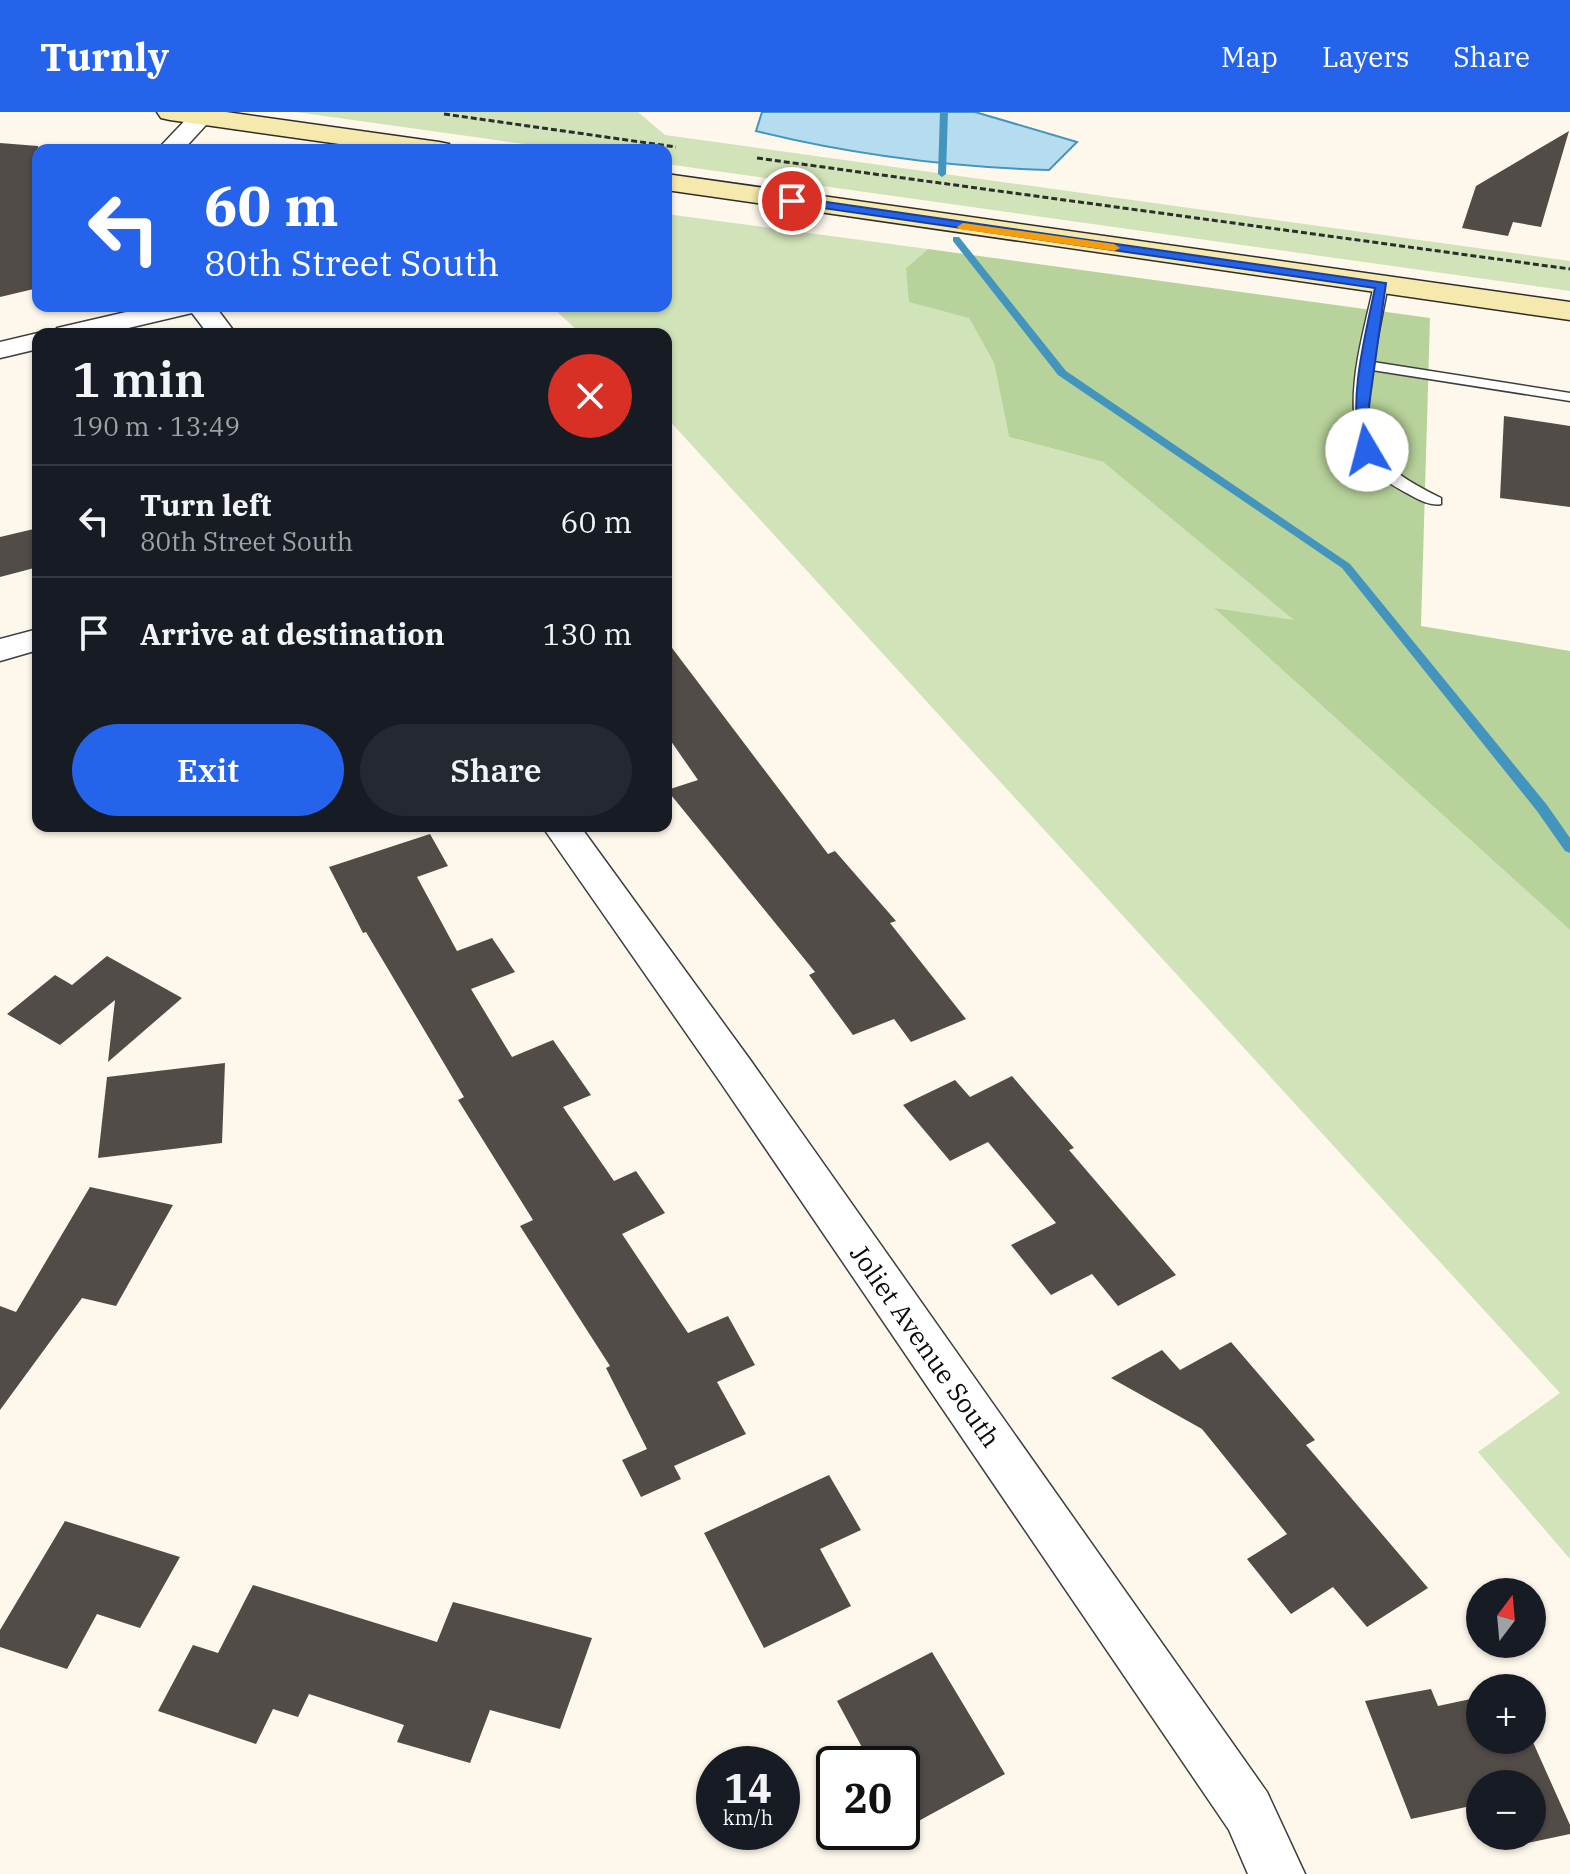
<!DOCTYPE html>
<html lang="en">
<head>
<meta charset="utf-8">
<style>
  body { margin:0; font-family:"IBM Plex Serif",serif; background:#242831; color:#f1f3f6; height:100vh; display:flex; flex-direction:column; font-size:30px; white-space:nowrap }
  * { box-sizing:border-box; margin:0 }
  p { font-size:26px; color:#9ea1a6 }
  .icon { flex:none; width:44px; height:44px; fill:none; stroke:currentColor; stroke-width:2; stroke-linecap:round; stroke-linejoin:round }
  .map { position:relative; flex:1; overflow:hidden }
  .sheet { position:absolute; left:32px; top:216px; width:640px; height:504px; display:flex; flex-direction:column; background:#171b24; border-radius:16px; box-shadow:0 2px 6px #0004 }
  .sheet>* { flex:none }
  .guide { position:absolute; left:32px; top:32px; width:640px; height:168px; border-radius:16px; box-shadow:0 2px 6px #0004; background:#2563eb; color:#fff; overflow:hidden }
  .needle { width:52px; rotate:16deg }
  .controls { position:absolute; left:1466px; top:1466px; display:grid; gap:16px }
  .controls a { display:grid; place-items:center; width:80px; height:80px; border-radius:50%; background:#171b24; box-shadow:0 2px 6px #0004; font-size:40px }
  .speed { position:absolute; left:696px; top:1634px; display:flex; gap:16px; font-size:40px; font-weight:700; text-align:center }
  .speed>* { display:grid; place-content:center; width:104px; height:104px; border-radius:50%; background:#171b24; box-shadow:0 2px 6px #0004; line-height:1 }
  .speed small { font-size:20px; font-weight:400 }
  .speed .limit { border:4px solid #111; border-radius:12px; background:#fff; color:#111 }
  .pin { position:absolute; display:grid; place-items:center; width:68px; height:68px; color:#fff; margin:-34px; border:4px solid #fff; border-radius:50%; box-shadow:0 2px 8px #0007 }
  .me { position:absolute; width:88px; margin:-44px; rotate:352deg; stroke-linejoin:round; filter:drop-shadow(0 0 6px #0008) }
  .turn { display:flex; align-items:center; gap:28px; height:168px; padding:0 40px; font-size:36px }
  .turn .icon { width:104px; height:104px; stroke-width:2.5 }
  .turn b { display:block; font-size:56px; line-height:68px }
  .round { display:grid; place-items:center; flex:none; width:84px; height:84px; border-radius:42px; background:#242831 }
  .headline { display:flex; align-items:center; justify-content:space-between; height:136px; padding:0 40px }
  h1 { font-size:48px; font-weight:600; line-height:60px }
  .primary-button { display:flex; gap:16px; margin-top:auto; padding:16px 40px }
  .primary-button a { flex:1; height:92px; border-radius:48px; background:#2563eb; color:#fff; font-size:32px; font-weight:600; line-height:92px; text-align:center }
  .primary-button a+a { background:#242831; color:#f1f3f6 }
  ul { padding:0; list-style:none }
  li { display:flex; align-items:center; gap:24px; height:112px; padding:0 40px; border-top:2px solid #363941 }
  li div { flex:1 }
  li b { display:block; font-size:30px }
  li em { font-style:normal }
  header { display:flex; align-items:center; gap:48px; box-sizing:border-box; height:112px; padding:0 40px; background:#2563eb; color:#fff }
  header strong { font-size:38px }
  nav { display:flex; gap:44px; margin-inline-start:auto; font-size:28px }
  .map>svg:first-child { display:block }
</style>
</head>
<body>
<header>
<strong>Turnly</strong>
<nav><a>Map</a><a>Layers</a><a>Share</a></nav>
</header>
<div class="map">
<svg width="1570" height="1762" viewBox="0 0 1570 1762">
  <rect width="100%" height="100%" fill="#fdf8eb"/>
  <!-- green -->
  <g fill="#d1e3b9">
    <path d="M296,0H638L665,23L1570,149V179L666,52V38H567Z"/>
    <path d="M666,102L928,137L906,156L969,206L994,251L1009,325L1103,350L1296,509L1215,497L1570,818V1447L1478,1340L1560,1281L666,305V222H581L551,194H666Z"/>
  </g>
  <!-- forest -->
  <path fill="#b7d29a" d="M928,137L1430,206L1421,514L1570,539V818L1214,496L1294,508L1103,350L1009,325L994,251L969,206L909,190L906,156Z"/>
  <!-- water -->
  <path fill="#b5ddef" stroke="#4495be" stroke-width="2" d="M762,0H975L1077,30L1049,58C949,55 853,43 756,19Z"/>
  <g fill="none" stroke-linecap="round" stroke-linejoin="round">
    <!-- stream -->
    <g fill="#4495be" fill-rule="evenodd">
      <path d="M940,0H948L946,62L942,65L938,62Z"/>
      <path d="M953,125H959L1066,259L1350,452L1547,693L1570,726V741L1565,739L1537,699L1342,456L1058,263L953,129Z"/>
    </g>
  </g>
  <!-- building -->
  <g fill="#524c49">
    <path d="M1569,19L1541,115L1513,110L1508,124L1462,116L1476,74Z"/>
    <path d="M0,31L38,34V176L0,185Z"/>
    <path d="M1504,304L1570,314V395L1500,386Z"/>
    <path d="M38,416V455L0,465V425Z"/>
    <path d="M666,528L828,742L835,739L896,809L890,811L966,907L911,930L894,907L853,923L809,863L815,860L667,678L698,668L666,622Z"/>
    <path d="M430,722L448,754L417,765L457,839L492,826L515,860L471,877L512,945L553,928L591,983L563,995L614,1069L636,1059L665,1101L622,1122L688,1221L728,1204L755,1253L717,1270L746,1322L674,1354L681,1367L641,1385L622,1348L647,1337L606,1256L610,1254L520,1114L533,1108L458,988L464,985L366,820L363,821L329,755Z"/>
    <path d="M107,844L182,886L108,950L115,888L60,933L7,902L55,863L72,873Z"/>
    <path d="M225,951L222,1031L98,1046L107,965Z"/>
    <path d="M1012,964L1074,1036L1069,1038L1176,1163L1118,1194L1092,1162L1051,1183L1011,1133L1056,1111L988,1030L950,1049L903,993L955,968L970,985Z"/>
    <path d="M90,1075L173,1093L116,1194L82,1186L0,1298V1194L16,1200Z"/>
    <path d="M1231,1230L1315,1328L1306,1333L1428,1476L1367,1515L1333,1475L1291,1502L1247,1447L1287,1422L1202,1317L1111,1266L1162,1238L1180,1258Z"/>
    <path d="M829,1363L861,1418L820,1437L851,1494L764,1536L704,1421Z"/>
    <path d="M65,1409L180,1445L140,1516L97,1502L67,1557L0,1535V1518Z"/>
    <path d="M253,1473L437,1530L453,1490L592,1526L560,1617L490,1598L470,1651L397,1630L404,1613L309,1582L298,1605L273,1597L256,1632L158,1599L193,1533L218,1541Z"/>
    <path d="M932,1540L1005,1662L902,1718V1652H871L837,1589Z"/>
    <path d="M1431,1577L1438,1594L1480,1585V1628H1532L1570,1713V1722L1499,1737L1494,1724H1532V1672H1480V1692L1411,1707L1365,1589Z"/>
  </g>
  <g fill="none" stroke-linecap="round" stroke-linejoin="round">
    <!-- service casing -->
    <g stroke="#3e3e3e" stroke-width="3">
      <path id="service" d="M1381,169L1388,173L1373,250L1570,281V289L1372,258C1361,335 1374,353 1441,386V392C1428,395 1413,384 1401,378C1325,338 1360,239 1374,173Z"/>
    </g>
    <!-- minor casing -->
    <g stroke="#3e3e3e" stroke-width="3">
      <g id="minor">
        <path d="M193,0H218L183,38H157Z"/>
        <path d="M152,194H215L236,222H208L192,201L103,222H53L57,216Z"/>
        <path d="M38,221L44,222H38V237L0,246V230Z"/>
        <path d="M38,517V538L0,549V527Z"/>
        <path d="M542,714H580L751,949L1267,1680L1305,1762H1248L1229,1718L721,971Z"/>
      </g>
    </g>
    <!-- secondary casing -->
    <g stroke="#2d2d2d" stroke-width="3">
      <g id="secondary">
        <path d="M157,0H226L439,30L449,32L453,38H382L170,8L161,6Z"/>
        <path d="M666,62L1570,190V208L666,78Z"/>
      </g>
    </g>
    <!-- path -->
    <g stroke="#2d2d2d" stroke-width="3" stroke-dasharray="6 3" stroke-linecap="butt">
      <path d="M444,2L676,35"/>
      <path d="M757,46L1570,157"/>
    </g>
    <!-- service -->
    <use href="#service" fill="#fff" fill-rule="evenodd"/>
    <!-- minor -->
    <use href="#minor" fill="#fff" fill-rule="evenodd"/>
    <!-- secondary -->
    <use href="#secondary" fill="#f6e9ad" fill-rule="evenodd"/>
  </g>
  <!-- route -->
  <path fill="#2563eb" stroke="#184099" stroke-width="2" d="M792,85L1386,171L1367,308L1374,338L1367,342L1360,338C1349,283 1364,230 1375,176L788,91V86Z"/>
  <!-- slow -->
  <path fill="#f59e0b" d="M963,111L1114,132L1120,136L1114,139L959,117L957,115Z"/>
  <g text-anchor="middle" stroke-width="8" stroke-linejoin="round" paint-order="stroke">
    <!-- street labels -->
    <g font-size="26" fill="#0b0b0b" stroke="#fff">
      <text transform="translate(925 1234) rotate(55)" y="9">Joliet Avenue South</text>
    </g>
  </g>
</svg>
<div class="controls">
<a><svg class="needle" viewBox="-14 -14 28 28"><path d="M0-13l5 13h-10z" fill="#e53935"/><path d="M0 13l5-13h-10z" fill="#9ea1a6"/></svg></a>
<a>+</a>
<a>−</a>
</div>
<div class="speed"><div>14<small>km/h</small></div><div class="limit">20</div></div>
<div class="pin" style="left:792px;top:89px;background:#d93025"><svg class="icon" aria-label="arrive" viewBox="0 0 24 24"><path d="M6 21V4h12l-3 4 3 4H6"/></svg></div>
<svg class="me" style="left:1367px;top:338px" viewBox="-20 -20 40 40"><circle r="19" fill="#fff"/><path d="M0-13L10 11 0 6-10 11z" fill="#2563eb"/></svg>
<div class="guide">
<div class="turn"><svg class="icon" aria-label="left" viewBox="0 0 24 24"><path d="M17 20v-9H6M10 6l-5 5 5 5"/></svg><div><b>60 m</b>80th Street South</div></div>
</div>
<section class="sheet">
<div class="headline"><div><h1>1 min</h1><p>190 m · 13:49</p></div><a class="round" style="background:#d93025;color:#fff"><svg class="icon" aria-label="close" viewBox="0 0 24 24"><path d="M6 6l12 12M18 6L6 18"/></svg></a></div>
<ul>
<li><svg class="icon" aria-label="left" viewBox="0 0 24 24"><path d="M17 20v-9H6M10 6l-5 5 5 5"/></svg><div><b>Turn left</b><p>80th Street South</p></div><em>60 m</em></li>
<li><svg class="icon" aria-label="arrive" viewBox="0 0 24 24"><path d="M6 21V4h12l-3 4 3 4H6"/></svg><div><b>Arrive at destination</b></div><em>130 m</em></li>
</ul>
<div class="primary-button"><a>Exit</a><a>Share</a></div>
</section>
</div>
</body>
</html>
